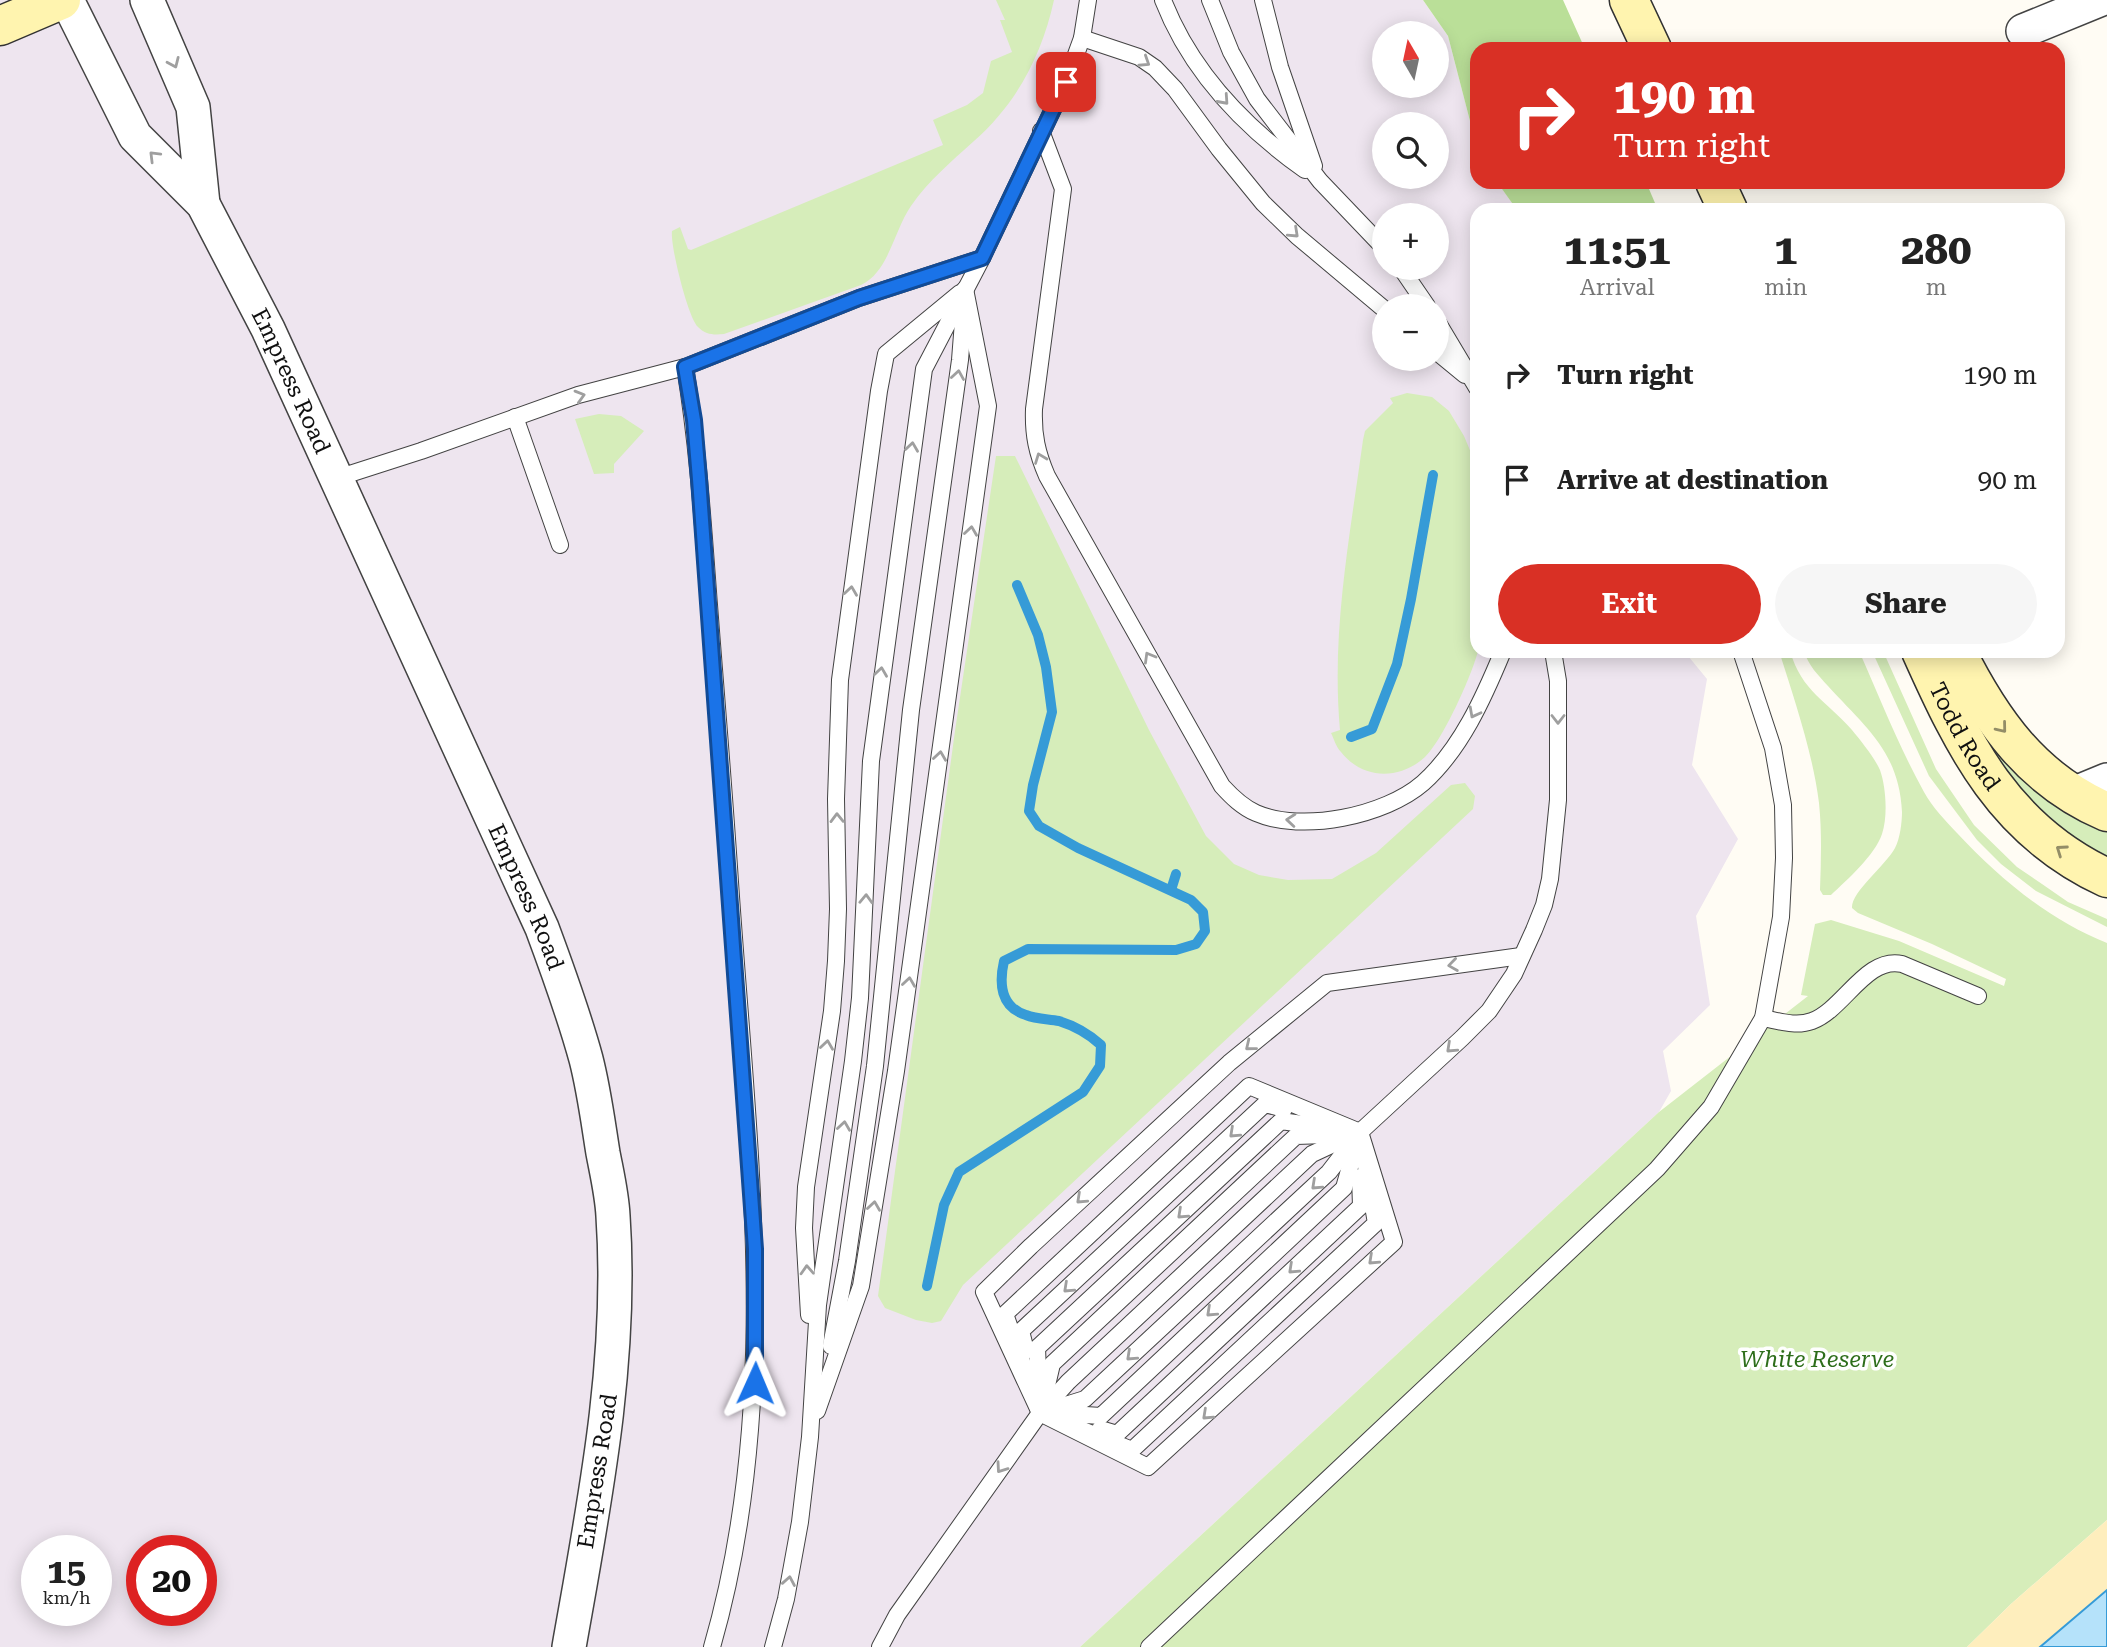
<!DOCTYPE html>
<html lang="en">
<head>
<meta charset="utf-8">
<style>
  body { margin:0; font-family:"Roboto Serif",serif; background:#f6f6f6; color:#222; height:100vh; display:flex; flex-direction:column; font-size:26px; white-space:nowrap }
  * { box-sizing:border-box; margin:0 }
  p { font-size:23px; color:#767676 }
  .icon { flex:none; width:38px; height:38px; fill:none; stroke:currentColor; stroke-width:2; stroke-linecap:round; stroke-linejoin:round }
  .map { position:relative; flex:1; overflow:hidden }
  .side { position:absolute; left:1470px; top:203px; width:595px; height:455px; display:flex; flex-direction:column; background:#fff; border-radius:21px; box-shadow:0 4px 18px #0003 }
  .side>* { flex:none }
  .hud { position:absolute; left:1470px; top:42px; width:595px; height:147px; border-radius:21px; box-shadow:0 4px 18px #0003; background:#d93025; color:#fff; overflow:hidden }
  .needle { width:46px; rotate:351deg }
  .controls { position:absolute; left:1372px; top:21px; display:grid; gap:14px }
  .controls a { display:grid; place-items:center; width:77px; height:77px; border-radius:50%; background:#fff; box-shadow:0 4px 18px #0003; font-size:35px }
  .speed { position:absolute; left:21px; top:1535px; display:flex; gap:14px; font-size:35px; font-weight:700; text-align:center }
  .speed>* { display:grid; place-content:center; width:91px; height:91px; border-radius:50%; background:#fff; box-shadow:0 4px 18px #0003; line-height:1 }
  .speed small { font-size:18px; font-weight:400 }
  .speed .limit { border:10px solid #d22; background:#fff; color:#111 }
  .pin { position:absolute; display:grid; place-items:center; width:60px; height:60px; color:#fff; margin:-30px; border-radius:14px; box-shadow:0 4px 10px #0006 }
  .me { position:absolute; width:77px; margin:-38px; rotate:1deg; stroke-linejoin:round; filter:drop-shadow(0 0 5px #0008) }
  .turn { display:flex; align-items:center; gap:24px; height:147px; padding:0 28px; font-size:32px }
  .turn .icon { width:91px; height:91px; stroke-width:2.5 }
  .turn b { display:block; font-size:49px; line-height:60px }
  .eta { display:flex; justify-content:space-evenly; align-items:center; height:119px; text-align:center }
  .eta b { font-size:42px; font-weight:700; line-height:49px }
  .primary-button { display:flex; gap:14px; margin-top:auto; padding:14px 28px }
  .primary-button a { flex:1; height:80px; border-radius:42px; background:#d93025; color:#fff; font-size:28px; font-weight:700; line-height:80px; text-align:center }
  .primary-button a+a { background:#f6f6f6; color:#222 }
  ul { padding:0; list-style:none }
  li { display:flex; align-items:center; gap:21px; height:105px; padding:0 28px }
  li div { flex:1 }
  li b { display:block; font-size:26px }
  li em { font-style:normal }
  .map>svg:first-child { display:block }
</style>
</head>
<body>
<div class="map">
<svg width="2107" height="1647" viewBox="0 0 2107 1647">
  <rect width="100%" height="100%" fill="#fffcf4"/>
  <!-- industrial -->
  <path fill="#eee5ef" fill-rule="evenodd" d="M0,0H1423L1448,36L1477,148V182H1497L1517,210H1477V651H1684L1707,679L1692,765L1738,839L1696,916L1710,1005L1663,1051L1671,1091L1659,1112L1080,1647H0ZM1384,33H1437V86H1384ZM1384,124H1437V177H1384ZM1384,215H1437V268H1384ZM1384,306H1437V359H1384ZM37,1550H96V1610H37ZM142,1550H201V1610H142Z"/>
  <!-- green -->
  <g fill="#d6edba">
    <path d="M996,0H1054C1042,55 1017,103 974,141C951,162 929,180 911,206C894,230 889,272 861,285L724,334C714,335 706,335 698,327C688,318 670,245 672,231L680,227L688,249L691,250L943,145L933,120L967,105L983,93L991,61L1012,52L1000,20H1005Z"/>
    <path d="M1407,393L1432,397L1449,411L1464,436L1477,467L1478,651C1472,675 1443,740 1425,757C1400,780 1363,780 1341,752C1336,747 1334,739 1331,733L1340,730C1331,632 1350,536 1363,440L1365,431L1393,403L1390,398Z"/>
    <path d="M599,414L621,416L644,431L614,464V473L594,474L575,419Z"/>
    <path d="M996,456H1015L1149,730L1206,836L1234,864L1259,875L1288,880L1332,879L1376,853L1451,785L1465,783L1475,796L1473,809L963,1285L941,1321L932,1323L916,1320L885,1308L878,1296L955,731Z"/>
    <path d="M1779,651H1790C1802,692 1827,701 1852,730C1861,741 1874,757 1880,770C1886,787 1888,816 1882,834C1875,855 1847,880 1831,895H1823L1820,890C1821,861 1822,832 1819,803C1813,754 1794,698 1779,651Z"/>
    <path d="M1804,651H1859C1880,698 1899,747 1924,792C1932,807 1946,821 1957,833C1999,878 2049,920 2107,943V1520L2011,1604L1967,1647H1080L1659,1112L1808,996L1801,995L1815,924L1831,920L1899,941L2004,986L2006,979L1932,944L1858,913L1852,908C1851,892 1886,865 1895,848C1900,839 1902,822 1902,812C1899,751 1865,727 1828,686C1818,675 1808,665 1804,651Z"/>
    <path d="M1872,651H1883L1936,769L1974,825L2017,867L2042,884L2068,902L2107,919V927L2036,891L2001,864L1977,840L1929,776Z"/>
    <path d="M1944,651L2107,826V863L2065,838L1995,770Z"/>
  </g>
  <!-- forest -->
  <g fill="#badf98">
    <path d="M1423,0H1563L1585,49H1477V148L1448,36Z"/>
    <path d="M1497,182H1646L1658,210H1517Z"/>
  </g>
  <!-- sand -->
  <path fill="#feeebd" d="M2107,1520V1590L2040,1647H1967L2011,1604Z"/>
  <!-- water -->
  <path fill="#b5e2fa" stroke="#369bd7" stroke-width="2" d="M2107,1590V1647H2040Z"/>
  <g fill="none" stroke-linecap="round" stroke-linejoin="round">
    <!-- stream -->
    <g stroke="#369bd7" stroke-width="10">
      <path d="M1351,737L1372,729L1397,664L1411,599L1433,475"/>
      <path d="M1171,890L1176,874"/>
      <path d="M927,1286L944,1205L959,1172L1083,1092L1100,1066L1101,1045C1089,1034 1075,1026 1059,1021C1048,1019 1036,1019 1026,1015C1000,1007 999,983 1004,961L1028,949L1176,950L1196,944L1205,931L1203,912L1191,900L1078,848L1039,826L1029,811L1033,785L1052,712L1046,667L1038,635L1017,585"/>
    </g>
    <!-- lane casing -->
    <g stroke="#434343" stroke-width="18">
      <g id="lane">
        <path d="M1163,0C1191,72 1243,126 1305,170"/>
        <path d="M1210,0L1231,52L1257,99L1320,181L1384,248"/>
        <path d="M1263,0L1280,67L1314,166"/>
        <path d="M1082,38L1139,57L1155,68L1175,89L1219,149L1263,203L1297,236L1384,309"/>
        <path d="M1041,131L1063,189L1034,409C1033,435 1037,453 1047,476L1222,786C1232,797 1242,807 1256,813C1302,833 1385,816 1423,783C1461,749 1484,697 1503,651"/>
        <path d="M1401,268L1427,306"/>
        <path d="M1437,321L1477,388"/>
        <path d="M1437,352L1465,375"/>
        <path d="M685,367C698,446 703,525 709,605C716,697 724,790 730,882C747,1136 784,1398 712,1647"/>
        <path d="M515,417L560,545"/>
        <path d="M337,478L421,451L578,395L685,367L859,298L982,258"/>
        <path d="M1763,1018C1779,1021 1796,1027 1812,1021C1844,1009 1866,956 1902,964L1978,996"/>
        <path d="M1249,1086L1360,1132L1376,1223L1132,1450L1040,1413L1005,1314Z"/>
        <path d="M1360,1132L1394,1242L1148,1467L1040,1413L984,1292L1031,1246L1229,1063L1327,983L1521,956"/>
        <path d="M809,1315L804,1228L806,1187L832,1011L836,961L838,909L836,799L840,680L879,391L886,354L960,293"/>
        <path d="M831,1346L847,1261L875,1066L911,710L960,360L964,309"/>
        <path d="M1026,1351L1021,1331L1265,1104L1284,1109"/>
        <path d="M1045,1394L1052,1364L1296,1136L1326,1135"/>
        <path d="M1039,1395L1037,1348L1281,1121L1337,1129"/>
        <path d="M817,1411L861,1286L896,1071L988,406L965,289"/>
        <path d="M1040,1413L1085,1399L1329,1172L1360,1132L1462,1038L1489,1011L1514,974L1534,930L1544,905L1550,879L1558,800V681L1553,651"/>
        <path d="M1054,1413L1101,1416L1344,1188L1357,1142"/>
        <path d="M1100,1429L1117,1434L1361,1206L1360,1177"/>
        <path d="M773,1647L786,1599L800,1522L810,1437L818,1305L853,1061L860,998L871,761L924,369L982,258L1066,82L1082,38L1088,0"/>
        <path d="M880,1647L897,1615L1040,1413L1068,1382L1312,1154L1357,1133"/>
        <path d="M1149,1647L1657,1169L1711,1107L1763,1018L1781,917L1784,858L1783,805L1773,748L1741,651"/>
      </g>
    </g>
    <!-- street casing -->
    <g stroke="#434343" stroke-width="36">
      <g id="street">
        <path id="s1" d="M67,0L135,136L203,204L268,329L542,928C558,971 574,1015 586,1059C594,1090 598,1122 603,1153C607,1174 612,1195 613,1216C623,1361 594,1505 569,1647"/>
        <path d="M147,0L193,107L203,204"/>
        <path d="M2023,31L2099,0"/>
        <path d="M2073,794L2107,780"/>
      </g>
    </g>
    <!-- secondary casing -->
    <g stroke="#323232" stroke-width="41">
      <g id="secondary">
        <path d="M1629,0L1652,49"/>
        <path d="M0,26L61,0"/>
        <path d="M1715,182L1728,210"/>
        <path id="s2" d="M1921,651C1964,747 2005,831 2107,878"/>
        <path d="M1956,651C1991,721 2032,780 2107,812"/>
      </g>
    </g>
    <!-- lane -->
    <use href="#lane" stroke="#fff" stroke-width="16"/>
    <!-- street -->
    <use href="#street" stroke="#fff" stroke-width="33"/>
    <!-- secondary -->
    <use href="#secondary" stroke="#fff4af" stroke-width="38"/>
  </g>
  <!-- one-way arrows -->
  <defs><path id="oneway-chevron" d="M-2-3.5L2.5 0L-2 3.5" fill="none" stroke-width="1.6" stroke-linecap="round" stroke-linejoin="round" transform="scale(1.75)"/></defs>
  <g stroke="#9f9f9f">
    <use href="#oneway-chevron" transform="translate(1145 62) rotate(33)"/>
    <use href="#oneway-chevron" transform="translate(174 63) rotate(66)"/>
    <use href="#oneway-chevron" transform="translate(1224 100) rotate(48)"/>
    <use href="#oneway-chevron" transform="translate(154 156) rotate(-135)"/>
    <use href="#oneway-chevron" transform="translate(1294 233) rotate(43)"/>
    <use href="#oneway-chevron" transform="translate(958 375) rotate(-81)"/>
    <use href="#oneway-chevron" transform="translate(580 396) rotate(-16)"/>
    <use href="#oneway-chevron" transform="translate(912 447) rotate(-82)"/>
    <use href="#oneway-chevron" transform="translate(1040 458) rotate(-111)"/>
    <use href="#oneway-chevron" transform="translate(971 531) rotate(-82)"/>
    <use href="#oneway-chevron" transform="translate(851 591) rotate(-82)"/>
    <use href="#oneway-chevron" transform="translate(1149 657) rotate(-120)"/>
    <use href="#oneway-chevron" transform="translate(881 672) rotate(-82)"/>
    <use href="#oneway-chevron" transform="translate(1474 713) rotate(118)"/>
    <use href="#oneway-chevron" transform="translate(1558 719) rotate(90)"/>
    <use href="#oneway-chevron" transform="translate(940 756) rotate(-82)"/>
    <use href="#oneway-chevron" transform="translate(837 818) rotate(-91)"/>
    <use href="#oneway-chevron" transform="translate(1291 820) rotate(-175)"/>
    <use href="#oneway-chevron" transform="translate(866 899) rotate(-88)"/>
    <use href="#oneway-chevron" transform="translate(1453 965) rotate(172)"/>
    <use href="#oneway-chevron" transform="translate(909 982) rotate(-82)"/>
    <use href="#oneway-chevron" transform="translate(827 1045) rotate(-82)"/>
    <use href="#oneway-chevron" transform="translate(1250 1046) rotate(141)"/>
    <use href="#oneway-chevron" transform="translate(1451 1048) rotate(137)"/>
    <use href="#oneway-chevron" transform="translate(844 1126) rotate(-82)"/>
    <use href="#oneway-chevron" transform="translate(1234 1133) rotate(137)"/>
    <use href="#oneway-chevron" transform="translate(1316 1185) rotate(137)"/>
    <use href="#oneway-chevron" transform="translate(1081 1199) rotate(137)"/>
    <use href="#oneway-chevron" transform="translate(874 1206) rotate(-82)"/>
    <use href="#oneway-chevron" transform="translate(1182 1214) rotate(137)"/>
    <use href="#oneway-chevron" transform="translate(1373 1260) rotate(137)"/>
    <use href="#oneway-chevron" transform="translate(1293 1269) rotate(137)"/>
    <use href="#oneway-chevron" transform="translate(807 1270) rotate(-93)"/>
    <use href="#oneway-chevron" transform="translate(1068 1288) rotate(137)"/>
    <use href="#oneway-chevron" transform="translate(1211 1312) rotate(137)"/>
    <use href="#oneway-chevron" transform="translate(1131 1356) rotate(137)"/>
    <use href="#oneway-chevron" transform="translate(1207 1415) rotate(137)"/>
    <use href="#oneway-chevron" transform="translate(1001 1468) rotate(125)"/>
    <use href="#oneway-chevron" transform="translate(789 1581) rotate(-80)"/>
  </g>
  <g stroke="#938d67">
    <use href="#oneway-chevron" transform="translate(2002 728) rotate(51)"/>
    <use href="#oneway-chevron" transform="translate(2061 850) rotate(-145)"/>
  </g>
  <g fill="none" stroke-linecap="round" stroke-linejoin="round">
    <!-- route casing -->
    <g stroke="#114b97" stroke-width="18">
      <path id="route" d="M755,1383V1249L699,479L694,420L685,367L859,298L982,258L1066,82"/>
    </g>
    <!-- route -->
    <use href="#route" stroke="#1a73e8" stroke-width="12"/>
  </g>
  <g text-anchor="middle" stroke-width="7" stroke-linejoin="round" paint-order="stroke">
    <!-- street labels -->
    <g font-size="23" fill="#101010" stroke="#fff">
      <text dy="8" stroke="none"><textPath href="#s1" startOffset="446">Empress Road</textPath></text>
      <text dy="8" stroke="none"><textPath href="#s2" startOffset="96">Todd Road</textPath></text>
      <text dy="8" stroke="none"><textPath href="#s1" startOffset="1013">Empress Road</textPath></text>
      <text transform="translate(597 1471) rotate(-81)" y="8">Empress Road</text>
    </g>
    <!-- park labels -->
    <g font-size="23" font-style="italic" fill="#2e6e1b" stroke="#fff">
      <text x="1817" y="1367">White Reserve</text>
    </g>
  </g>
</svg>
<div class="controls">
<a><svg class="needle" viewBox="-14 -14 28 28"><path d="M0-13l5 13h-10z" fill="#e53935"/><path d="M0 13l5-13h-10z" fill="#767676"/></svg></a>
<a><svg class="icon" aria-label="search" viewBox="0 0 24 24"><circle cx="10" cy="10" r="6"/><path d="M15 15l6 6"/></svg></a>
<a>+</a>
<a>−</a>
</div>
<div class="speed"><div>15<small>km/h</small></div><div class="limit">20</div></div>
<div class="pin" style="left:1066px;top:82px;background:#d93025"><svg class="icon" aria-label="arrive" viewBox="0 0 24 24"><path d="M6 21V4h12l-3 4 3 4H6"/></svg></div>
<svg class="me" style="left:755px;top:1383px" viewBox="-20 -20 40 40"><path d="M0-17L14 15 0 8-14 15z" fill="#1a73e8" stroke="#fff" stroke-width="4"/></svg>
<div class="hud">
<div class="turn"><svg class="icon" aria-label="right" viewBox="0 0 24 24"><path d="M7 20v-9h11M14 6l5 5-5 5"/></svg><div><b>190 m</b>Turn right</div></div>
</div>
<section class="side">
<div class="eta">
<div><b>11:51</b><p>Arrival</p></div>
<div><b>1</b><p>min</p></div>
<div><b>280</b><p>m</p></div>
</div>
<ul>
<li><svg class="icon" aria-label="right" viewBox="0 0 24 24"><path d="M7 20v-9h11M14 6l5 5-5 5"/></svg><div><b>Turn right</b></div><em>190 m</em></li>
<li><svg class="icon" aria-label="arrive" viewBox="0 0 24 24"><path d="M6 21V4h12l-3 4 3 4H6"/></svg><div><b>Arrive at destination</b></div><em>90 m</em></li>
</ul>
<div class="primary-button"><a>Exit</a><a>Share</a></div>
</section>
</div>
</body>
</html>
